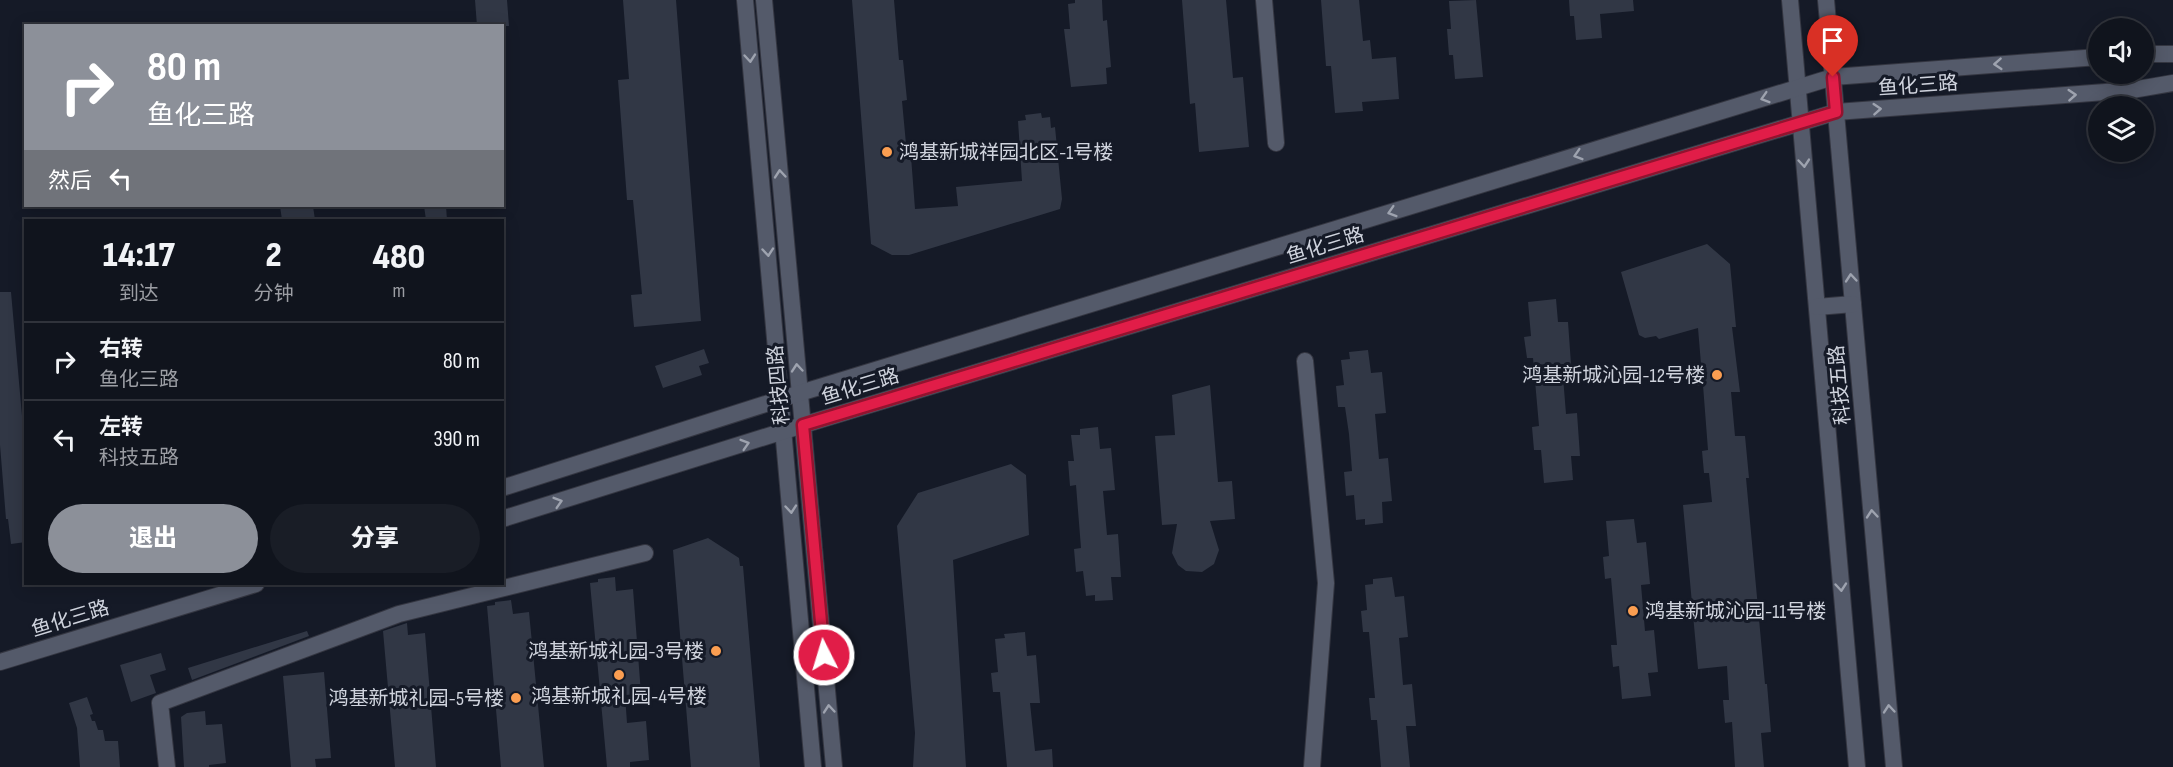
<!DOCTYPE html>
<html lang="zh">
<head>
<meta charset="utf-8">
<style>
  body { margin:0; font-family:"Sofia Sans Condensed","Noto Sans SC",sans-serif; background:#191d26; color:#f1f3f6; height:100vh; display:flex; flex-direction:column; font-size:22px; white-space:nowrap }
  * { box-sizing:border-box; margin:0 }
  p { font-size:20px; color:#9c9ea4 }
  .icon { flex:none; width:33px; height:33px; fill:none; stroke:currentColor; stroke-width:2; stroke-linecap:round; stroke-linejoin:round }
  .map { position:relative; flex:1; overflow:hidden }
  .side { position:absolute; left:24px; top:219px; width:480px; height:366px; display:flex; flex-direction:column; background:#10141d; border-radius:0px; box-shadow:0 3px 15px #0003,0 0 0 2px #30333b }
  .side>* { flex:none }
  .top-card { position:absolute; left:24px; top:24px; width:480px; height:183px; border-radius:0px; box-shadow:0 3px 15px #0003,0 0 0 2px #30333b; background:#8c9099; color:#fff; overflow:hidden }
  .tools { position:absolute; left:2088px; top:18px; display:grid; gap:12px }
  .tools a { display:grid; place-items:center; width:66px; height:66px; border-radius:50%; background:#10141d; box-shadow:0 3px 15px #0003,0 0 0 2px #30333b; font-size:30px }
  .pin { position:absolute; display:grid; place-items:center; width:51px; height:51px; color:#fff; margin:-62px -26px; border-radius:50% 50% 50% 0; rotate:-45deg; box-shadow:0 0 6px #0007 }
  .pin .icon { rotate:45deg }
  .me { position:absolute; width:66px; margin:-33px; rotate:355deg; stroke-linejoin:round; filter:drop-shadow(0 0 4px #0008) }
  .turn { display:flex; align-items:center; gap:21px; height:126px; padding:0 24px; font-size:27px }
  .turn .icon { width:78px; height:78px; stroke-width:2.5 }
  .turn b { display:block; font-size:42px; line-height:51px }
  .then { display:flex; align-items:center; height:57px; padding:0 24px; background:#0003; gap:12px; font-size:22px }
  .eta { display:flex; justify-content:space-evenly; align-items:center; height:102px; text-align:center }
  .eta b { font-size:36px; font-weight:800; line-height:42px }
  .cta { display:flex; gap:12px; margin-top:auto; padding:12px 24px }
  .cta a { flex:1; height:69px; border-radius:36px; background:#8c9099; color:#fff; font-size:24px; font-weight:800; line-height:69px; text-align:center }
  .cta a+a { background:#191d26; color:#f1f3f6 }
  ul { padding:0; list-style:none }
  li { display:flex; align-items:center; gap:18px; height:78px; padding:0 24px; border-top:2px solid #30333b }
  li div { flex:1 }
  li b { display:block; font-size:22px }
  li em { font-style:normal }
  .map>svg:first-child { display:block }
</style>
</head>
<body>
<div class="map">
<svg width="2173" height="767" viewBox="0 0 2173 767">
  <rect width="100%" height="100%" fill="#151a27"/>
  <!-- building -->
  <g fill="#313745">
    <path d="M475,0H507L509,26H477Z"/>
    <path d="M623,0H676L701,321L634,327L631,295L642,294L633,200H627L618,80L629,79Z"/>
    <path d="M852,0H894L899,60H903L907,100L902,101L906,144L910,143L915,209L958,206L956,187L1022,181L1018,121L1026,120L1025,115L1041,113L1042,118L1050,117L1051,128L1055,127L1062,199L1060,209L909,255H892L871,244Z"/>
    <path d="M1075,0H1102L1103,21L1107,20L1111,67L1106,68L1107,84L1071,87L1064,29H1070L1068,4L1075,3Z"/>
    <path d="M1182,0H1226L1233,78L1243,77L1249,147L1199,152L1195,103L1190,104Z"/>
    <path d="M1321,0H1359L1363,41L1370,40L1372,59L1396,57L1399,99L1362,102L1363,111L1335,113L1331,66H1326Z"/>
    <path d="M1476,0L1483,77L1455,79L1453,55H1449L1447,29H1451L1449,1Z"/>
    <path d="M1569,0H1633L1634,11L1600,14L1602,38L1576,40L1574,16H1570Z"/>
    <path d="M280,206H313L315,220H282Z"/>
    <path d="M424,206H446L447,220H426Z"/>
    <path d="M1707,244L1730,264L1736,327H1732L1740,392H1731L1735,436H1745L1749,478H1746L1765,684H1767L1771,732L1761,733L1764,767H1735L1732,722L1725,723L1723,700H1729L1727,666L1698,669L1683,505L1712,502L1709,473H1704L1702,451L1708,450L1703,385L1696,386L1695,365L1701,364L1698,328L1659,339L1656,336L1645,338L1639,335L1621,272Z"/>
    <path d="M0,292H11L26,461V542L11,544L8,519H6L0,445Z"/>
    <path d="M1556,299L1558,322H1568L1571,364H1562L1566,414L1577,413L1580,456H1571L1573,480L1544,483L1541,450H1534L1532,427L1539,426L1533,358H1527L1524,337L1531,336L1528,302Z"/>
    <path d="M704,349L709,363L699,366L702,375L663,388L655,366Z"/>
    <path d="M1368,350L1371,373L1382,372L1386,413L1375,414L1379,459L1388,458L1392,501L1382,502L1383,523L1365,525V519L1356,520L1354,495L1346,496L1344,472L1352,471L1349,434L1345,407H1338L1336,386L1344,385L1341,360L1350,359L1349,352Z"/>
    <path d="M1210,385L1218,482L1232,481L1235,519L1210,521L1219,550L1214,564L1202,572L1186,571L1178,565L1172,553L1177,524L1162,525L1155,436L1175,435L1172,395Z"/>
    <path d="M1098,427L1100,449L1111,448L1115,490L1103,491L1107,535L1118,534L1121,577H1111L1113,600L1095,601V595L1086,596L1083,571L1076,572L1074,549L1081,548L1076,485L1070,486L1068,461H1074L1071,435H1080V429Z"/>
    <path d="M1011,464L1026,475L1029,535L953,560L966,767H913L915,733L897,526L918,493Z"/>
    <path d="M1634,519L1637,543L1646,542L1650,584L1641,585L1645,631L1654,630L1658,672L1648,673L1651,696L1622,699L1619,666L1613,667L1611,645H1617L1611,578L1605,579L1603,557L1609,556L1606,521Z"/>
    <path d="M708,538L739,558L740,566H743L760,767H691L673,550Z"/>
    <path d="M615,577L616,591L633,589L641,694L625,695L627,723L646,721L649,760L630,762V767H607L590,583L598,582V579Z"/>
    <path d="M1392,577L1395,597L1404,596L1408,637L1399,638L1403,685L1412,684L1416,726H1406L1410,767H1381L1377,720H1371L1369,698H1375L1369,632H1363L1361,611L1367,610L1365,585L1373,584V579Z"/>
    <path d="M511,600L513,614L529,612L544,767H501L487,606L495,605V602Z"/>
    <path d="M407,623L408,635L425,633L436,767H395L383,631Z"/>
    <path d="M307,631L309,636L192,680L188,668Z"/>
    <path d="M1025,632L1027,656L1036,655L1040,703H1030L1035,751L1052,749L1053,767H1007L1000,692H993L991,673L998,672L995,639L1005,638L1004,634Z"/>
    <path d="M161,653L166,670L150,675L156,693L131,702L120,665Z"/>
    <path d="M324,672L331,758L315,759L316,767H291L283,676Z"/>
    <path d="M87,697L93,714L90,715L92,721H95L98,730H103L105,741H118L120,767H80L77,728L69,703Z"/>
    <path d="M205,711L206,725L222,724L226,763L209,765V767H184L181,717L187,713Z"/>
  </g>
  <g fill="none" stroke-linecap="round" stroke-linejoin="round">
    <!-- minor casing -->
    <g stroke="#343641" stroke-width="18">
      <g id="minor">
        <path d="M1264,0L1276,143"/>
        <path d="M1305,361L1326,583L1312,767"/>
        <path d="M167,767L160,703L399,614L645,553"/>
      </g>
    </g>
    <!-- tertiary casing -->
    <g stroke="#343641" stroke-width="18">
      <g id="tertiary">
        <path d="M745,0L813,767"/>
        <path d="M764,0L834,767"/>
        <path d="M1790,0L1857,767"/>
        <path d="M1826,0L1894,767"/>
        <path d="M2144,54H2173"/>
        <path d="M1817,307L1853,304"/>
        <path d="M502,488L800,393L1833,77L2098,57"/>
        <path d="M502,519L803,425L1836,112L2132,90L2173,83"/>
        <path d="M0,662L256,584"/>
      </g>
    </g>
    <!-- minor -->
    <use href="#minor" stroke="#545a6a" stroke-width="16"/>
    <!-- tertiary -->
    <use href="#tertiary" stroke="#545a6a" stroke-width="16"/>
  </g>
  <!-- one-way arrows -->
  <defs><path id="oneway-chevron" d="M-2-3.5L2.5 0L-2 3.5" fill="none" stroke-width="1.6" stroke-linecap="round" stroke-linejoin="round" transform="scale(1.5)"/></defs>
  <g stroke="#9ea3af">
    <use href="#oneway-chevron" transform="translate(750 58) rotate(85)"/>
    <use href="#oneway-chevron" transform="translate(1998 64) rotate(176)"/>
    <use href="#oneway-chevron" transform="translate(2072 95) rotate(-4)"/>
    <use href="#oneway-chevron" transform="translate(1765 98) rotate(163)"/>
    <use href="#oneway-chevron" transform="translate(1877 109) rotate(-4)"/>
    <use href="#oneway-chevron" transform="translate(1578 155) rotate(163)"/>
    <use href="#oneway-chevron" transform="translate(1804 163) rotate(85)"/>
    <use href="#oneway-chevron" transform="translate(780 174) rotate(-95)"/>
    <use href="#oneway-chevron" transform="translate(1392 212) rotate(163)"/>
    <use href="#oneway-chevron" transform="translate(768 252) rotate(85)"/>
    <use href="#oneway-chevron" transform="translate(1851 278) rotate(-95)"/>
    <use href="#oneway-chevron" transform="translate(797 368) rotate(-95)"/>
    <use href="#oneway-chevron" transform="translate(745 444) rotate(-17)"/>
    <use href="#oneway-chevron" transform="translate(558 502) rotate(-17)"/>
    <use href="#oneway-chevron" transform="translate(791 509) rotate(85)"/>
    <use href="#oneway-chevron" transform="translate(1872 514) rotate(-95)"/>
    <use href="#oneway-chevron" transform="translate(1841 587) rotate(85)"/>
    <use href="#oneway-chevron" transform="translate(829 709) rotate(-95)"/>
    <use href="#oneway-chevron" transform="translate(1889 709) rotate(-95)"/>
  </g>
  <g fill="none" stroke-linecap="round" stroke-linejoin="round">
    <!-- route casing -->
    <g stroke="#92132f" stroke-width="15">
      <path id="route" d="M824,655L803,425L1836,112L1833,77"/>
    </g>
    <!-- route -->
    <use href="#route" stroke="#e11d48" stroke-width="10"/>
  </g>
  <!-- markers -->
  <g fill="#fb9e51" stroke="#151a27" stroke-width="2">
    <circle cx="887" cy="152" r="6"/>
    <circle cx="1717" cy="375" r="6"/>
    <circle cx="1633" cy="611" r="6"/>
    <circle cx="716" cy="651" r="6"/>
    <circle cx="619" cy="675" r="6"/>
    <circle cx="516" cy="698" r="6"/>
  </g>
  <g text-anchor="middle" stroke-width="6" stroke-linejoin="round" paint-order="stroke">
    <!-- street labels -->
    <g font-size="20" fill="#cfd3dd" stroke="#151a27">
      <text transform="translate(1918 85) rotate(-4)" y="7">鱼化三路</text>
      <text transform="translate(1325 245) rotate(-17)" y="7">鱼化三路</text>
      <text transform="translate(778 385) rotate(-95)" y="7">科技四路</text>
      <text transform="translate(1839 385) rotate(-95)" y="7">科技五路</text>
      <text transform="translate(860 386) rotate(-17)" y="7">鱼化三路</text>
      <text transform="translate(70 618) rotate(-17)" y="7">鱼化三路</text>
    </g>
    <!-- poi labels -->
    <g font-size="20" fill="#cfd3dd" stroke="#151a27" text-anchor="end">
      <text x="899" y="159" text-anchor="start">鸿基新城祥园北区-1号楼</text>
      <text x="1705" y="382">鸿基新城沁园-12号楼</text>
      <text x="1645" y="618" text-anchor="start">鸿基新城沁园-11号楼</text>
      <text x="704" y="658">鸿基新城礼园-3号楼</text>
      <text x="619" y="703" text-anchor="middle">鸿基新城礼园-4号楼</text>
      <text x="504" y="705">鸿基新城礼园-5号楼</text>
    </g>
  </g>
</svg>
<div class="tools">
<a><svg class="icon" aria-label="sound" viewBox="0 0 24 24"><path d="M4 9h4l5-4v14l-5-4H4zM17 9q2 3 0 6"/></svg></a>
<a><svg class="icon" aria-label="layers" viewBox="0 0 24 24"><path d="M12 4l9 5-9 5-9-5zM3 14l9 5 9-5"/></svg></a>
</div>
<div class="pin" style="left:1833px;top:77px;background:#d93025"><svg class="icon" aria-label="arrive" viewBox="0 0 24 24"><path d="M6 21V4h12l-3 4 3 4H6"/></svg></div>
<svg class="me" style="left:824px;top:655px" viewBox="-20 -20 40 40"><circle r="17" fill="#e11d48" stroke="#fff" stroke-width="3"/><path d="M0-11L8 9 0 5-8 9z" fill="#fff"/></svg>
<div class="top-card">
<div class="turn"><svg class="icon" aria-label="right" viewBox="0 0 24 24"><path d="M7 20v-9h11M14 6l5 5-5 5"/></svg><div><b>80 m</b>鱼化三路</div></div>
<div class="then">然后<svg class="icon" aria-label="left" viewBox="0 0 24 24"><path d="M17 20v-9H6M10 6l-5 5 5 5"/></svg></div>
</div>
<section class="side">
<div class="eta">
<div><b>14:17</b><p>到达</p></div>
<div><b>2</b><p>分钟</p></div>
<div><b>480</b><p>m</p></div>
</div>
<ul>
<li><svg class="icon" aria-label="right" viewBox="0 0 24 24"><path d="M7 20v-9h11M14 6l5 5-5 5"/></svg><div><b>右转</b><p>鱼化三路</p></div><em>80 m</em></li>
<li><svg class="icon" aria-label="left" viewBox="0 0 24 24"><path d="M17 20v-9H6M10 6l-5 5 5 5"/></svg><div><b>左转</b><p>科技五路</p></div><em>390 m</em></li>
</ul>
<div class="cta"><a>退出</a><a>分享</a></div>
</section>
</div>
</body>
</html>
